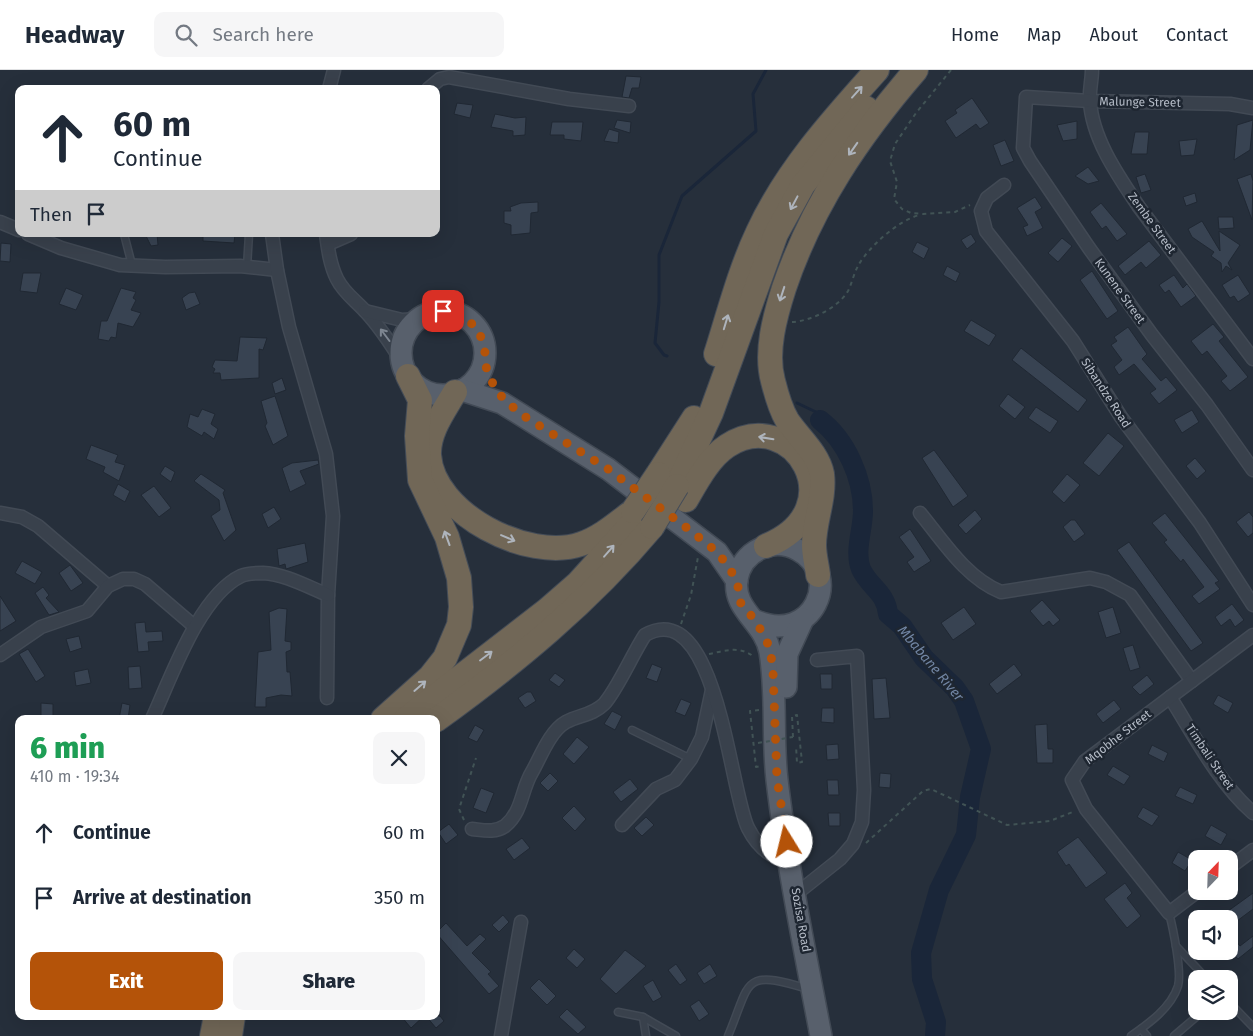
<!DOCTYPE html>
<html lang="en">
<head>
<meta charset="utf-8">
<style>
  body { margin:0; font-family:"Fira Sans",sans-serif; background:#f6f6f7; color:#1f2937; height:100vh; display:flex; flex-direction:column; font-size:19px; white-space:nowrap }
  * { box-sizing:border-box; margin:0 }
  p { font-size:16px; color:#747a83 }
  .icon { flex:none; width:28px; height:28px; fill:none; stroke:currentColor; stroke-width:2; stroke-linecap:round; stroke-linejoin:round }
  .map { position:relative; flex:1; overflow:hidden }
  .details { position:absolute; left:15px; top:645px; width:425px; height:305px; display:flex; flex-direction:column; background:#fff; border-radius:10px; box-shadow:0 5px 20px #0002 }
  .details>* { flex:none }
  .top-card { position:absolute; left:15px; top:15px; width:425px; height:152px; border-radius:10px; box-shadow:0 5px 20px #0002; background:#fff; color:#1f2937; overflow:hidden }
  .needle { width:32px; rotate:23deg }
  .buttons { position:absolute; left:1188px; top:780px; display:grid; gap:10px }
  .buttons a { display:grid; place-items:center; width:50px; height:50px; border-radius:10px; background:#fff; box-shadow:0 5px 20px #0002; font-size:25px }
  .pin { position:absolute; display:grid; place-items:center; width:42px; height:42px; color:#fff; margin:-21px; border-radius:10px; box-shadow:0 2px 8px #0006 }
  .me { position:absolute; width:55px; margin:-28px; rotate:351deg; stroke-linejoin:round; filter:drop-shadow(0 0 4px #0008) }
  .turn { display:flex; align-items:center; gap:18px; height:105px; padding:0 15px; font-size:22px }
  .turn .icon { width:65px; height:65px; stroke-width:2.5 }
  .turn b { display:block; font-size:35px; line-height:42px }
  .then { display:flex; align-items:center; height:48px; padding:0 15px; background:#0003; gap:10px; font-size:19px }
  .round { display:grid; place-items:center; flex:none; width:52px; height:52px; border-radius:10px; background:#f6f6f7 }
  .headline { display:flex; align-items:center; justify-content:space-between; height:85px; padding:0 15px }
  h1 { font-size:30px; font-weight:800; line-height:38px; color:#1e9e55 }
  .button { display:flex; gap:10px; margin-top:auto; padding:10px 15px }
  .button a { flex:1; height:58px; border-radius:10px; background:#b45309; color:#fff; font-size:20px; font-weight:800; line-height:58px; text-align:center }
  .button a+a { background:#f6f6f7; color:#1f2937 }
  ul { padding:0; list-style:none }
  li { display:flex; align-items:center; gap:15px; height:65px; padding:0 15px }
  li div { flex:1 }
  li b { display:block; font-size:19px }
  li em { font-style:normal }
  header { display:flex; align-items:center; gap:30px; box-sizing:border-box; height:70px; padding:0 25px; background:#fff; border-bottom:1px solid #e0e1e3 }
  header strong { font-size:24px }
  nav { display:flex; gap:28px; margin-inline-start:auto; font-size:18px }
  .search { width:350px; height:45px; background:#f6f6f7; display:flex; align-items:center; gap:12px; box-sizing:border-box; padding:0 18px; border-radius:10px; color:#747a83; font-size:19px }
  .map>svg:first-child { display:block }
</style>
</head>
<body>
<header>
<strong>Headway</strong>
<div class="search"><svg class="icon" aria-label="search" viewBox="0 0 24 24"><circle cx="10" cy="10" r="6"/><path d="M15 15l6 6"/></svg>Search here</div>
<nav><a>Home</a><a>Map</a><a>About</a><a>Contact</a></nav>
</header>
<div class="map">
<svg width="1253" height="966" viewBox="0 0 1253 966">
  <rect width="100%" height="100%" fill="#262f3b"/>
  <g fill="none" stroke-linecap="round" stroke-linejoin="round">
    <!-- stream -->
    <g stroke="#1a2639" stroke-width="3">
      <path d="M667,286L664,285L655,273L659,232V185L682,126L756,61L753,24L766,0"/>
      <path d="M797,333L816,342L820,350"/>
    </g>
    <!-- river -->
    <path stroke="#1a2639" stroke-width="20" d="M820,350C846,370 863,408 863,441C863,460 854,481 861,499C869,517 886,522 888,544L902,556L924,588L955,618L964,631L981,679L970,727L966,765L939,820L921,883L922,909L936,952L935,966"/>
  </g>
  <!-- building -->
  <g fill="#384352" stroke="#202833">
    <path d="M626,6L641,7L639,18H632L629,28L622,27Z"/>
    <path d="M972,28L989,53L980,59L976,54L956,68L945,51L957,43L955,40Z"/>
    <path d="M457,33L473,35L470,48L454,44Z"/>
    <path d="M495,44L515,48L526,47L525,65L513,66V61L491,57Z"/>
    <path d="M617,50L631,52L630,63L614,58Z"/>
    <path d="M1253,50L1250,80L1234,90L1237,55Z"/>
    <path d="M1077,51V69L1063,71L1057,55Z"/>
    <path d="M552,52H583L581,71L564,69V65H550Z"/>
    <path d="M609,59L619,62L618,73L604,71Z"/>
    <path d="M1135,62H1149L1147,84H1131Z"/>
    <path d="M1197,69L1194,85L1181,86L1179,71Z"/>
    <path d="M1005,70L1014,91L1001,96L993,75Z"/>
    <path d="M1088,97L1099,111L1088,114L1075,106Z"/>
    <path d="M1145,104L1151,120L1141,123L1136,107Z"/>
    <path d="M1251,104L1253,111L1252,150L1237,109Z"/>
    <path d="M1195,123L1197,132L1186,136L1183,127Z"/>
    <path d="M1035,127L1042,138L1035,142L1043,158L1027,166L1023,157L1028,155L1017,138Z"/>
    <path d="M538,132V142L531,143L530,163L511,165V155L504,153V141H511L510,137L521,133Z"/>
    <path d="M1101,133L1127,164L1117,171L1106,156L1102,159L1090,142Z"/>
    <path d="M1218,147H1233L1234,158L1219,159Z"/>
    <path d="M1202,151L1220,181L1219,161L1240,175L1228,193L1232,200L1226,196L1222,202L1221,193L1211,186L1214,182L1192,167L1188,159Z"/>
    <path d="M145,164H157L158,175L151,176Z"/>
    <path d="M203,164H235L234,173L203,171Z"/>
    <path d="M971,164L976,172L967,179L961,170Z"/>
    <path d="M1062,168L1072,176L1058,192L1048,183Z"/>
    <path d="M1149,171L1161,185L1146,198L1141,192L1125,205L1118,196Z"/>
    <path d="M917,172L929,178L924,189L912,182Z"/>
    <path d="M1,173L11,174L10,192L0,191Z"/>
    <path d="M947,196L960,203L956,212L943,205Z"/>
    <path d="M1092,201L1118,241L1107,249L1080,210Z"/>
    <path d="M23,203H41L37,223L20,221Z"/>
    <path d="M1174,205L1183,218L1187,214L1196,226L1181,237L1169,220L1165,223L1159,215Z"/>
    <path d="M1238,205L1250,224L1238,232L1234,226L1230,228L1222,215Z"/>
    <path d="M66,218L83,225L76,240L59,234Z"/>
    <path d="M121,218L136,222L133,228L136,230L131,240L141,243L133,257L118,253L116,268L111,267L109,271L98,269L101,251H107Z"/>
    <path d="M195,222L200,234L186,240L182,228L189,223Z"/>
    <path d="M971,250L996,265L989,276L964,261Z"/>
    <path d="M1213,254L1224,267L1219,271L1248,307L1230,321L1221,311L1227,306L1207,281L1202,285L1191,271Z"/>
    <path d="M1128,257L1147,284L1142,289L1161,311L1166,307L1177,320L1159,334L1150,323L1156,319L1134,294L1119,305L1114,297L1122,290L1111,275L1117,271L1114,267Z"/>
    <path d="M240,267L267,268L263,280L259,279V308L221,310L220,303H213L215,299L212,297L215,290L237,291Z"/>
    <path d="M1021,278L1087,330L1078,342L1012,290Z"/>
    <path d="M282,308L286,320L275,324L272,313Z"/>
    <path d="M1008,324L1025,337L1015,349L999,336Z"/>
    <path d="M275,326L288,366L273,375L265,356L267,353L261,331Z"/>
    <path d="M1036,337L1058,351L1050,363L1028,348Z"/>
    <path d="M202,339L215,344L211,354L218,359L214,369L204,362L202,366L187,357L190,344L198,347Z"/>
    <path d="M1192,340L1199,352L1182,363L1174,350Z"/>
    <path d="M1108,363L1124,376L1099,406L1083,393Z"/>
    <path d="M91,375L118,385L115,392L125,395L119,411L103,402L105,397L86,389Z"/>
    <path d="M934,380L968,426L953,437L922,388Z"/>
    <path d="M1195,388L1206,401L1197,409L1186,396Z"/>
    <path d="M318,390L319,394L300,401L306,414L290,422L282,398L292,393Z"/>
    <path d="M165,396L175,402L171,412L160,404Z"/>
    <path d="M201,404L225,420L223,423L236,460L224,471L211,446L220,440L219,430L194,411Z"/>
    <path d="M1067,404L1080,415L1064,433L1052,422Z"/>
    <path d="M118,414L130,421L125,432L113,425Z"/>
    <path d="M154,416L171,438L159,447L141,425Z"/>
    <path d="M274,437L281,449L268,458L262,444Z"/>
    <path d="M975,440L982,449L966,464L958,455Z"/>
    <path d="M1249,442L1253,447V463L1248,467L1236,452Z"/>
    <path d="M1165,443L1219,511L1215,513L1220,519L1199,534L1192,526L1204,517L1183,489L1181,492L1164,472L1167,470L1152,453Z"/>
    <path d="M1071,450H1075L1085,464L1074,472L1063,457Z"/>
    <path d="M910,459L931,491L914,502L907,492L914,487L899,467Z"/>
    <path d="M1129,472L1203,573L1191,581L1117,480Z"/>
    <path d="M305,473L308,492L286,499L285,494L279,496L277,479Z"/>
    <path d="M22,491L42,502L35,514L15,503Z"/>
    <path d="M70,495L83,513L71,521L59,503Z"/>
    <path d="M43,517L49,525L46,528L59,542L49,545L35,523Z"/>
    <path d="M0,526L16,551L0,561Z"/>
    <path d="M1042,530L1060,550L1053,556L1049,551L1043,556L1030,541Z"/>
    <path d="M1232,534L1244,550L1235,557L1230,549L1221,556L1215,547Z"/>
    <path d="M964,537L976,554L953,570L941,553Z"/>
    <path d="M1113,537L1121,563L1106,568L1098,542Z"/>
    <path d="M279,538L287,539L285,571L291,572V580L286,582L287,602H290L292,626L281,625L266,628V637H255L258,582L271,580L269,542Z"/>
    <path d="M145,552L146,562L162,561L163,571L148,572L149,581L138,582L135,553Z"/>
    <path d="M79,566L82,578L70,582L66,569Z"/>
    <path d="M1133,575L1140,598L1130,601L1123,578Z"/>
    <path d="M28,579L45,606L36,612L19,584Z"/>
    <path d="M652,594L662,598L657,612L646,608Z"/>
    <path d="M1014,594L1022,605L997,624L989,614Z"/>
    <path d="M140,596L142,618L129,619L128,597Z"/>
    <path d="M88,599L91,613L76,616L74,602Z"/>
    <path d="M555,603L565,610L559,617L549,610Z"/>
    <path d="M820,604H832V619H821Z"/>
    <path d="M1147,605L1154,614L1140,625L1132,617Z"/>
    <path d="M886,608L890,648L874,649L872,609Z"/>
    <path d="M527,622H531L536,631L525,638L518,628Z"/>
    <path d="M1218,625L1233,633L1228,643L1213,634Z"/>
    <path d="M681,629L691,633L685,646L675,642Z"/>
    <path d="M1114,630L1121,639L1103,653L1096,644Z"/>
    <path d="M41,633L53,634V649H41Z"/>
    <path d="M122,633L130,635L128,649H119Z"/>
    <path d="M822,638H834V653L821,652Z"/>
    <path d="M612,641L622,646L615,660L604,654Z"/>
    <path d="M1047,654L1048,679H1053V693H1037L1035,655Z"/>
    <path d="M475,655L484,660L477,672L468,668Z"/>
    <path d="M577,667L589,677L574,694L563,684Z"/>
    <path d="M838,674L839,689L827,690L826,675Z"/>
    <path d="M1152,675L1168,683L1164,692L1148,684Z"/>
    <path d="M1113,696L1130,706L1124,715L1107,705Z"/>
    <path d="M550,703L558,711L548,721L540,713Z"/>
    <path d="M880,703L891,704L890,718L879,717Z"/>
    <path d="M630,709L638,719L621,732L613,722Z"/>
    <path d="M827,710H838L839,725H828Z"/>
    <path d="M1180,717L1197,725L1193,734L1175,726Z"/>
    <path d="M481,718L494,723L486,743L473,738Z"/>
    <path d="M574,736L586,749L575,761L562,748Z"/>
    <path d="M1143,737L1159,746L1152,756L1137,747Z"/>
    <path d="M828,743H840V756H829Z"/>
    <path d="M646,747L654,755L642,766L634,758Z"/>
    <path d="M449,754L458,765L446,774L438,762Z"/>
    <path d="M1211,755L1227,764L1221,775L1205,766Z"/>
    <path d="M1078,767L1107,803L1086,818L1069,794L1066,796L1057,782Z"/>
    <path d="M522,768L530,778L514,790L506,779Z"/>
    <path d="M1178,782L1192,790L1185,801L1172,793Z"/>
    <path d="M1125,813L1132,823L1127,828L1141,846L1127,858L1104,829Z"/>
    <path d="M1253,823V839L1229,857V849H1217Z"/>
    <path d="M503,845L509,852L499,862L492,855Z"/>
    <path d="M446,853L467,876L480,864L486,869L472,883L491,902L488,904L499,916L489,924L436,863Z"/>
    <path d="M1229,863L1240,876L1253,866V877L1238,889L1229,879Z"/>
    <path d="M574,879L585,889L577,898L566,888Z"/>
    <path d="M625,880L646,896L616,924L600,909Z"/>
    <path d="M676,894L687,910L680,915L668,900Z"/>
    <path d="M710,894L717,906L704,914L697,903Z"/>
    <path d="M539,909L556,926L547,935L530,918Z"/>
    <path d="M653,910L662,927L653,932L643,916Z"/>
    <path d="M699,930L709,944L699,951L690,936Z"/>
    <path d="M567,939L586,957L578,964L559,947Z"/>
    <path d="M401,946H424L411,958Z"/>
    <path d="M426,946H440L444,951L436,958Z"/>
  </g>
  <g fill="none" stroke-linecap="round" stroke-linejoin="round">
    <!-- lane casing -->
    <g stroke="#424a55" stroke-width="9">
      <g id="lane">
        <path d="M124,164L132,195"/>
        <path d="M247,197L249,164"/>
        <path d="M632,660L691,689"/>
        <path d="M1176,876L1207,909"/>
        <path d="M1229,932L1253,957"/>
        <path d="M618,942L643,947L676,966"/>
        <path d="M643,947L646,966"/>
        <path d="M1141,959L1147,966"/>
        <path d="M728,966C751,912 741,898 808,919"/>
        <path d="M1131,966C1148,954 1171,938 1178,916C1182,902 1173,858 1169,843"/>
        <path d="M1174,966L1202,942"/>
      </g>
    </g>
    <!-- street casing -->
    <g stroke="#424a55" stroke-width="15">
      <g id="street">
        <path d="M1092,0C1092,10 1089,21 1090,31C1092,69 1119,107 1139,137L1253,289"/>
        <path d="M329,19L334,0"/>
        <path d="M428,19L440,9L449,7L569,29L629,36"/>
        <path d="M1253,38L1230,34L1090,31L1026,27L1023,78L1030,91L1089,178L1152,265L1207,335L1253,400"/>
        <path d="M1004,115L987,128L981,141L986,161L1073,271L1121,347L1200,453L1253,535"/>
        <path d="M0,152L19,160"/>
        <path d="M28,164L61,178L120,195L165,197L240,196L277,200"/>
        <path d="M272,164L277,200L289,257L326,384L333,446L328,525L327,628"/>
        <path d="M326,164C328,179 330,195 337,209C344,223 355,230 365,241C380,257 391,274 402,292"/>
        <path d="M328,174L351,164"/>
        <path d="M365,241L402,250L418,249"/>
        <path d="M0,443L22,447L38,456L108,516"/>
        <path d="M920,443C943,471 966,508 1001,522L1090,508L1106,512L1130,525L1192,611"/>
        <path d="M0,585L41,557L87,541L108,516L123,509H134L145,514L194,556"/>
        <path d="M1170,627C1195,667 1218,712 1253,743"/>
        <path d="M152,649C171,608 199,526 241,506C247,503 257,503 263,503C285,504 308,517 328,525"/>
        <path d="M622,755L656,719L675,710L691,689L702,667L712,620"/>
        <path d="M472,759C483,760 495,763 505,756C523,741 521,720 532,702C541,686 550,661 566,652C579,645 593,645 604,634C617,620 633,583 645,565C717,524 730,723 748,758C757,776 770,788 790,792"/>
        <path d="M1229,798L1253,780"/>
        <path d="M1198,821L1169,843L1086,739L1072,710L1085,691L1253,565"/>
        <path d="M796,824L840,789L853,774L862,752L864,720L857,586L817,590"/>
        <path d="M501,966L521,852"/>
      </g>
    </g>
    <!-- primary casing -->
    <g stroke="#424a55" stroke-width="24">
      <g id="primary">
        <circle cx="443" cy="283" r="42"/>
        <path d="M462,320L502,333L608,399L717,482L737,511"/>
        <path d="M756,551C813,575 844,505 798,480C773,466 742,481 737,509C732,540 765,552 770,582C777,624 772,667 777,710C787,794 805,882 821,966"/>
        <path d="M786,617L787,584L803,549"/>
      </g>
    </g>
    <!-- highway casing -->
    <g stroke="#444c57" stroke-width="26">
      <g id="highway">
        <path d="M716,284C729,243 740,200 758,162C786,101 833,49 877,0"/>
        <path d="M455,322C444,341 428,362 429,385C433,444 528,492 581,474C600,468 617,453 633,441"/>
        <path d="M658,404L694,348"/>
        <path d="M677,416L711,343L776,164L803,115L866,38"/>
        <path d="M686,430C697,411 709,388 727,376C793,333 857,439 766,476"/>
        <path d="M818,505C817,496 814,485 814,475C814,451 825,429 822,404C818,383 798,367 787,350C781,340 776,323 773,311C765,282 775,246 784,218C812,135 859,66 916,0"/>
        <path d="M383,649L430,607L445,588L459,555L461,537L459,508L447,467L420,410L417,366L420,330L408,306"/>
        <path d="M406,649L547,540L578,513L636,449"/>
        <path d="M436,650C515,593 589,532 652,457"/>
        <path d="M212,966L216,946"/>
        <path d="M230,966L233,946"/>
      </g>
    </g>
    <!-- path -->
    <g stroke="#415355" stroke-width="2" stroke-dasharray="4 4" stroke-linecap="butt">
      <path d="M951,0L916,43L895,74L890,91L897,112L894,129L902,139L911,143L923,144L955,142L970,135"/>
      <path d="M792,252C811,251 838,238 848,221C852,213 854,203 858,196C868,177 900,149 920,145"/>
      <path d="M681,554L691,525L698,487"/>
      <path d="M709,584C724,581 740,575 754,587"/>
      <path d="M759,640L750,641L756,697L761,696"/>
      <path d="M793,667L792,646L797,645L802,692L797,693L796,676"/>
      <path d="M464,750L459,739L476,688"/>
      <path d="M866,773L923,721L931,719L1007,755L1050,751L1075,741"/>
    </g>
    <!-- lane -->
    <use href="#lane" stroke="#39414c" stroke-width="6"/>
    <!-- street -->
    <use href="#street" stroke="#39414c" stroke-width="12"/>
    <!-- primary -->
    <use href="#primary" stroke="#58606c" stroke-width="21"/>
    <!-- highway -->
    <use href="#highway" stroke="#716757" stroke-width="24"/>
    <!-- highway-bridge casing -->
    <g stroke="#444c57" stroke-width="26" stroke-linecap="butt">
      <g id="highway-bridge">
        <path d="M633,441L658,404"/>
        <path d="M652,457L677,416"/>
      </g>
    </g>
    <!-- path-bridge -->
    <path stroke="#415355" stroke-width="2" stroke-dasharray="4 4" stroke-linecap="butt" d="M758,673L793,667"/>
    <!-- highway-bridge -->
    <use href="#highway-bridge" stroke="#716757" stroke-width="24"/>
  </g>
  <!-- one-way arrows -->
  <defs><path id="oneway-shaft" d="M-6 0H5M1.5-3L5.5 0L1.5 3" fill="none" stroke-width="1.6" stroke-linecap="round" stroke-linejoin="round" transform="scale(1.25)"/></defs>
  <g stroke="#aeb4bc">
    <use href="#oneway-shaft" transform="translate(857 22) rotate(-48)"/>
    <use href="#oneway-shaft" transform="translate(853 79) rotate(125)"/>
    <use href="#oneway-shaft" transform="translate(794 133) rotate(118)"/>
    <use href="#oneway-shaft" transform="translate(782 224) rotate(108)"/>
    <use href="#oneway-shaft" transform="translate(726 252) rotate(-73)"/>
    <use href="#oneway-shaft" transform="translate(766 368) rotate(-171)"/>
    <use href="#oneway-shaft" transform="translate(447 468) rotate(-110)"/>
    <use href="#oneway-shaft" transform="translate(508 468) rotate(23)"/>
    <use href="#oneway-shaft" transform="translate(609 481) rotate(-49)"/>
    <use href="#oneway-shaft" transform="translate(486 586) rotate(-37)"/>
    <use href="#oneway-shaft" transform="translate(420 616) rotate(-41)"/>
  </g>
  <use stroke="#7d8590" href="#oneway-shaft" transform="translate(385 265) rotate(-127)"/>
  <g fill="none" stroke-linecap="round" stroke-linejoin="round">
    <!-- route -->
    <path stroke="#b45309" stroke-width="9" stroke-dasharray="0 16.2" d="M443,241L464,246L479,261L485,281L484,292L493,314L504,330L524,346L608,399L691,461L717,482L728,496L737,511L741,534L756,551L770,578L773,601L777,709L787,772"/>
  </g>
  <g text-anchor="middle" stroke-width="5" stroke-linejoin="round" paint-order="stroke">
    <!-- street labels -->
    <g font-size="12" fill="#b5bcc7" stroke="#1e2631">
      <text transform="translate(1140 32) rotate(1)" y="4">Malunge Street</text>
      <text transform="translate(1152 153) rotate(54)" y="4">Zembe Street</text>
      <text transform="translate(1120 221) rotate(54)" y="4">Kunene Street</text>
      <text transform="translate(1106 323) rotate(57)" y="4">Sibandze Road</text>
      <text transform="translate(1118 667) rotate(-38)" y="4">Mqobhe Street</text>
      <text transform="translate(1210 687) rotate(56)" y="4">Timbali Street</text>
      <text transform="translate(801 850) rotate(80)" y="4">Sozisa Road</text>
    </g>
    <!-- water labels -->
    <g font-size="14" font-style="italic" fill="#7185a3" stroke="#1e2631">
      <text transform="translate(931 593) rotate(50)" y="5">Mbabane River</text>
    </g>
  </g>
</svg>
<div class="buttons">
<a><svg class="needle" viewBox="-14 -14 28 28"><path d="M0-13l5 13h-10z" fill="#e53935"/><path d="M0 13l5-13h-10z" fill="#747a83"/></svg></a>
<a><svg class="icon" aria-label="sound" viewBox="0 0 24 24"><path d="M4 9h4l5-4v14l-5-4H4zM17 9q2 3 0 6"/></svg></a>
<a><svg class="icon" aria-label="layers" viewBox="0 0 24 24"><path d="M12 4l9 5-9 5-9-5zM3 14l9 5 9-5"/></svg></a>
</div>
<div class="pin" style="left:443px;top:241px;background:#d93025"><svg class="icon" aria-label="arrive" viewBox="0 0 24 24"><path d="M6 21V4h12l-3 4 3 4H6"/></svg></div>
<svg class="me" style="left:787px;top:772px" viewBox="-20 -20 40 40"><circle r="19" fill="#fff"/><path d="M0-13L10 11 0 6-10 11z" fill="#b45309"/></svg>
<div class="top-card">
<div class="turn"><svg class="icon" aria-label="ahead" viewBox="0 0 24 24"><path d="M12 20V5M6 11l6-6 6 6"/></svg><div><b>60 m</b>Continue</div></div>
<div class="then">Then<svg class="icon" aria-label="arrive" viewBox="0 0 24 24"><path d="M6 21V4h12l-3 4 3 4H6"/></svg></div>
</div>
<section class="details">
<div class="headline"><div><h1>6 min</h1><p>410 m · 19:34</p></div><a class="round"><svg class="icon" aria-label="close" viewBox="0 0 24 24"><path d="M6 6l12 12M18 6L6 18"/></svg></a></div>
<ul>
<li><svg class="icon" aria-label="ahead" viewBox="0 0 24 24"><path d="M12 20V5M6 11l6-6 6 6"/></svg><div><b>Continue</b></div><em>60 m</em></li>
<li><svg class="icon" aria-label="arrive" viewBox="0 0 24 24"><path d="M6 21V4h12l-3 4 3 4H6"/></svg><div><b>Arrive at destination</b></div><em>350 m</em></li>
</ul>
<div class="button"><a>Exit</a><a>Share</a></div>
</section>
</div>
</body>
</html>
